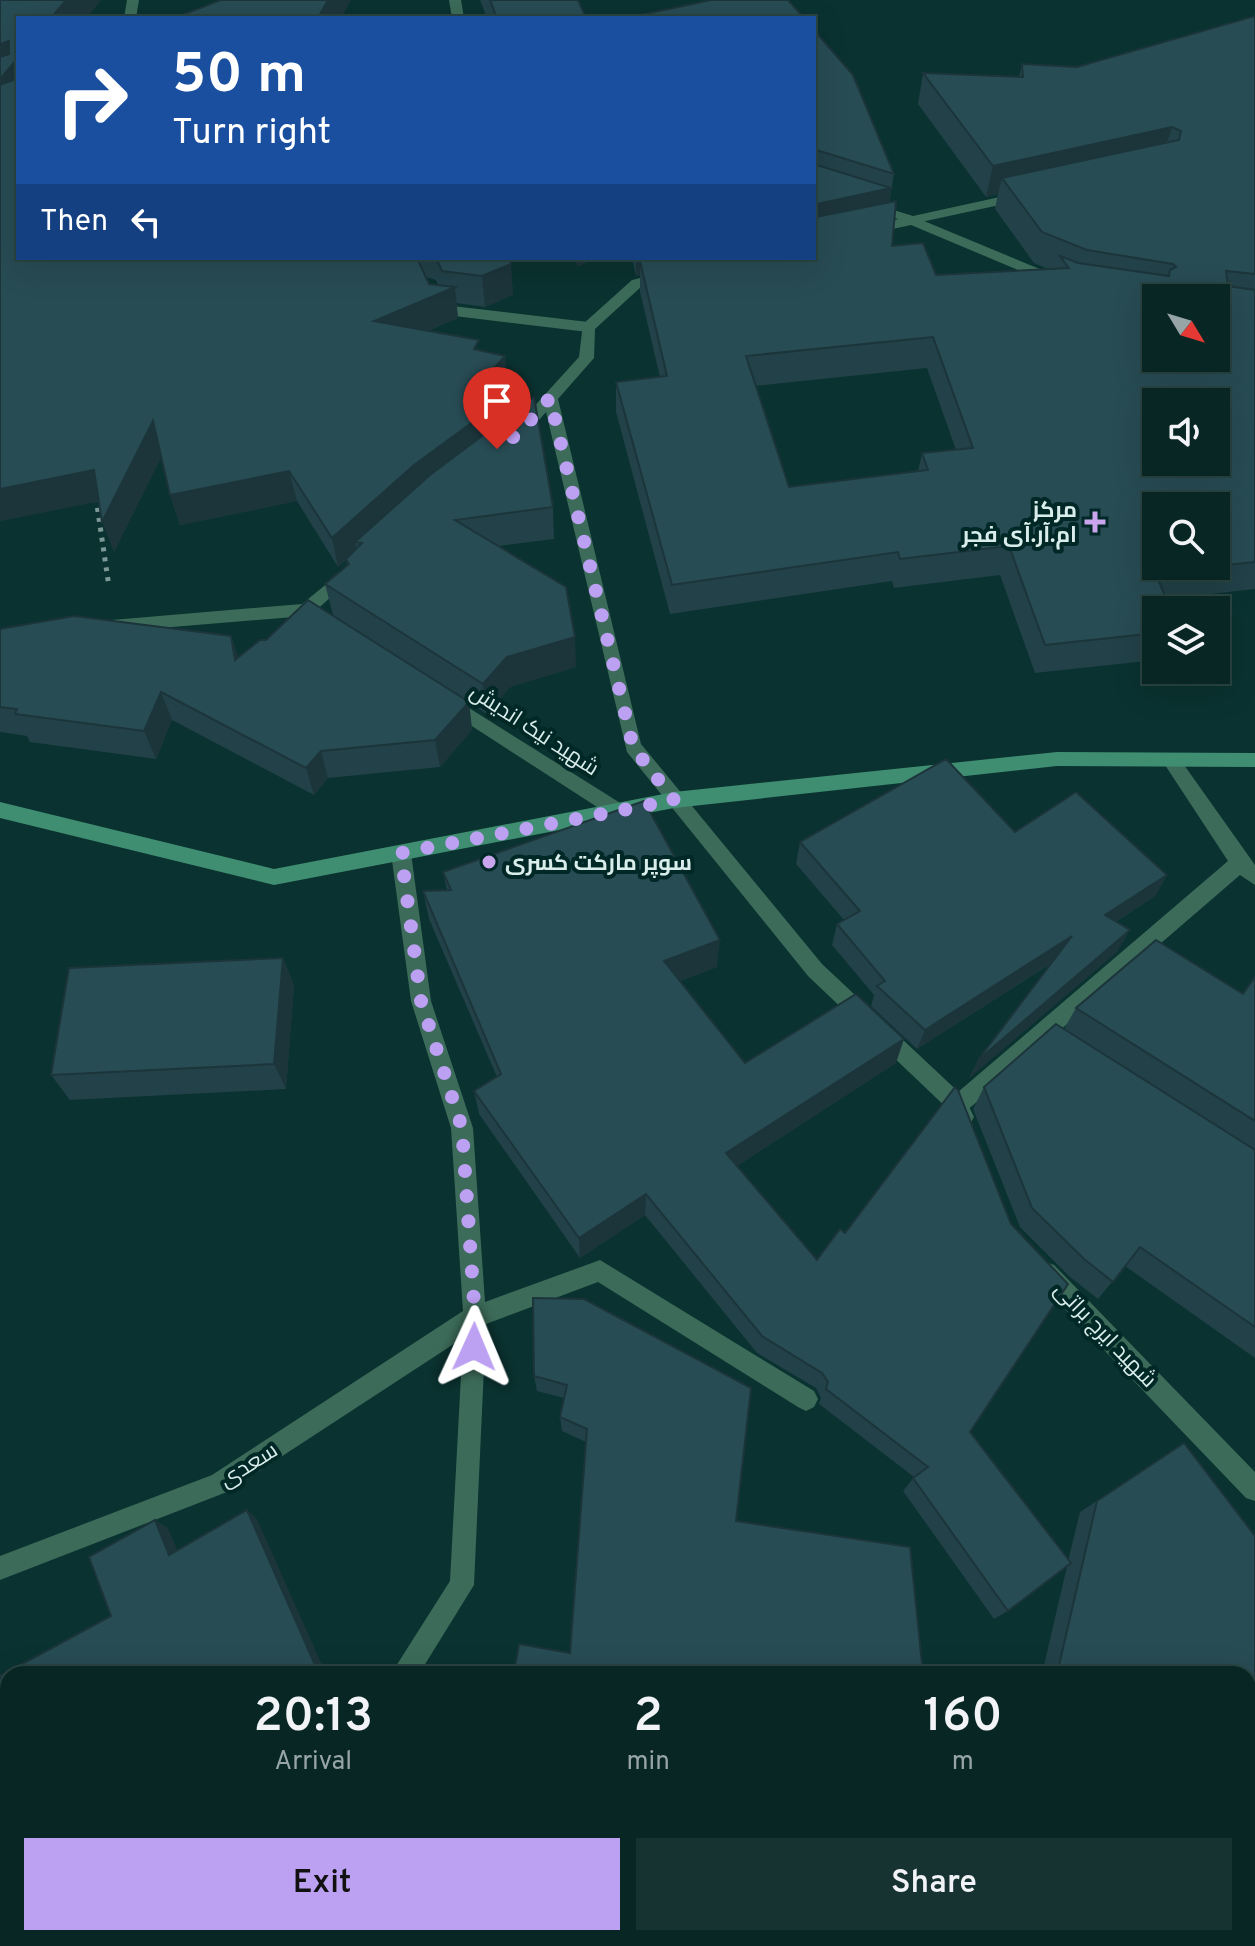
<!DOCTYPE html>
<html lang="en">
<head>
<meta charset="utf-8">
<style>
  body { margin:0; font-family:Overpass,Cairo,sans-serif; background:#163231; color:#f1f3f6; height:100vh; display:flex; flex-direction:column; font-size:30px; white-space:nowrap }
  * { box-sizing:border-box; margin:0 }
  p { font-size:26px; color:#98a5a6 }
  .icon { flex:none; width:44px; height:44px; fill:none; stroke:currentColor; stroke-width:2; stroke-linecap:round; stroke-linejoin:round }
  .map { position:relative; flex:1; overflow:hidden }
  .side { position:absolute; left:0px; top:1666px; width:1256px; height:280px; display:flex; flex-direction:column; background:#082624; border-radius:24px 24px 0 0; box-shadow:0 8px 32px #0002,0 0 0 2px #294341 }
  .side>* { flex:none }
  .guide { position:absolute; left:16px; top:16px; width:800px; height:244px; border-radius:0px; box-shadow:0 8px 32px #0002,0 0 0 2px #294341; background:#1a4fa0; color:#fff; overflow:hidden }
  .needle { width:52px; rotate:128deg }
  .buttons { position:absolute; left:1142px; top:284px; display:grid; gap:16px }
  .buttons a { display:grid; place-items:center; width:88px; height:88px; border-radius:0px; background:#082624; box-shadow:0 8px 32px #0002,0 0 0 2px #294341; font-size:40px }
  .pin { position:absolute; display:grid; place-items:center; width:68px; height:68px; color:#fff; margin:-82px -34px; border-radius:50% 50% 50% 0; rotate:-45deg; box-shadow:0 0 8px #0007 }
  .pin .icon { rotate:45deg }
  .me { position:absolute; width:88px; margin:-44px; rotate:1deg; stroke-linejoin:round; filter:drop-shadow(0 0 6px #0008) }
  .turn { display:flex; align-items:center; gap:28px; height:168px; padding:0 24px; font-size:36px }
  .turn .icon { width:104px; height:104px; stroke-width:2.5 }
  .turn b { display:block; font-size:56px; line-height:68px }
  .then { display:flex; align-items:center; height:76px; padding:0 24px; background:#0003; gap:16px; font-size:30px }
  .eta { display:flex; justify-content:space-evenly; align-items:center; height:136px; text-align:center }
  .eta b { font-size:48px; font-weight:600; line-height:56px }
  .button { display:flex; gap:16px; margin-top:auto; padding:16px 24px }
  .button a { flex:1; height:92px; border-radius:0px; background:#bca0f2; color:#111; font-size:32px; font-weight:600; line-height:92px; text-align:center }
  .button a+a { background:#163231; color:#f1f3f6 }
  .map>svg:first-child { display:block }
</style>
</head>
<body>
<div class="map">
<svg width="1255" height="1946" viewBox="0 0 1255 1946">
  <rect width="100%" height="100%" fill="#0a3230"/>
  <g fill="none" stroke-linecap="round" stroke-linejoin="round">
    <!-- path -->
    <path stroke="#7c9997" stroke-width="5" stroke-dasharray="4 6" stroke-linecap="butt" d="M96,498L109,587"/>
    <!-- lane -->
    <g fill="#3c6b59" fill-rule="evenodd">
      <path d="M127,0H139L136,18H124Z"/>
      <path d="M449,0H461L464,18H452Z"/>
      <path d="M1022,192L1029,196L1027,199L912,224L864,207L871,203L913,216Z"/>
      <path d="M435,296L440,298L444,305L588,322L595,327L588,332L438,314L433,312L428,301Z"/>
      <path d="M1171,753L1177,755L1255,865V885L1240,875L965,1112L958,1115L951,1112L947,1105L951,1098L1228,861L1165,765L1162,760Z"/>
    </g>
    <!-- street -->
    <g fill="#3c6b59" fill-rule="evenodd">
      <path d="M912,216L1059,277L1061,280L1059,283H1049L911,225L814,246V238Z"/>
      <path d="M664,272L671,277L669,280L642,286L595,329L594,358L558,399L641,744L822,964L965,1098L974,1117L970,1124L963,1127L956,1124L950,1111L808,976L627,752L546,412L525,436L519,437L511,432L579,357L583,324L632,280Z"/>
      <path d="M346,568L354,574L352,578L312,614L306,616L112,632L103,626L112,620L302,604Z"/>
      <path d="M450,696L625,806L627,811L625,816H611L444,708L441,703L444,698Z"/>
      <path d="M401,845L408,847L411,853L431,1001L473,1128L485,1302L600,1260L814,1391L818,1399L814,1407L806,1411L798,1407L598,1282L486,1324L474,1585L419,1674H391L450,1581L463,1338L227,1492L0,1580V1556L212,1475L463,1311L451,1128L411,1001L391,853L394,847Z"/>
      <path d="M1046,1262L1054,1265L1255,1472V1501L1246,1498L1038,1281L1035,1273L1038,1265Z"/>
      <path d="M212,1938H243L240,1946H209Z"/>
      <path d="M309,1938H343L346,1946H312Z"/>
    </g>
    <!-- secondary -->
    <path fill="#408e72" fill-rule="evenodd" d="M1057,752L1255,753V767L1057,766L674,808L274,885L0,818V802L274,869L674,792Z"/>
  </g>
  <!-- wall -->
  <g fill="#224148" fill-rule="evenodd">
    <path d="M0,0H101L86,18H18V258H519L510,260L513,295L485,307L456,303L458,318L428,331L480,350L508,386L500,395L512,413L553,507L554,539L499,546L576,667L510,687L487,714L333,615L325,584L347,566L346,560L338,567L297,501L180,525L170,495L161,456L114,552L99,501L0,521ZM425,277L436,280L438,285L429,284Z"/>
    <path d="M480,0H578L586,18H487Z"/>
    <path d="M1255,16V589L1166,599L1156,610V660L1035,673L1000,575L894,588L892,581L670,614L616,412V382L660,377L640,292V275L636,276L632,258H814V30L894,174L889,203L892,246L936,275L1048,269L1034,263L995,209L998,194L986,197L918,104L923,73L1019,77L1022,64L1077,67ZM927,368L956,450L922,453L918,471L789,487L755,386Z"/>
    <path d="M0,629L231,636L238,657L469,702L472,730L440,767L328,778L314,795L172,720L156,759L30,742L27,736L0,732Z"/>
    <path d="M1015,832L1167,875L1155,896L1116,922L1118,951L969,1078L978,1060L1052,963L917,1049L871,1006L874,995L832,945L837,924L844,920L796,864L800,842Z"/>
    <path d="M443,872L717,967L680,981L745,1063H896L737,1166L817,1260L970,1432L1068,1561L1080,1512L1184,1443L1255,1536V1863L1248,1862V1674H1042L1067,1566L1008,1611L994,1619L903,1491L914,1477L819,1404L821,1398L816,1388L757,1353L645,1215L580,1258L479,1114L474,1091L497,1077L429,919L423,891L447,890Z"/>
    <path d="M283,958L294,986L286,1089L70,1100L51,1075Z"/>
    <path d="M1255,977V1358L1125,1266L1098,1299L1070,1277L1020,1227L973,1109L984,1087L1064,1029L1076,1008L1243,993Z"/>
    <path d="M533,1298L736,1521L570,1653L586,1442L562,1431L560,1417L564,1398L537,1391L534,1376Z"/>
  </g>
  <!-- shaded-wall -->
  <g fill="#1c353b">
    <path d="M66,0H101L86,18H51Z"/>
    <path d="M328,0H351L341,18H318Z"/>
    <path d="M9,41L18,58V102L0,105V44Z"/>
    <path d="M1172,127L1162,158L1002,178L998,194L986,197L993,166Z"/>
    <path d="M891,188L886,219L814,235L817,204Z"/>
    <path d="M576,258H598L577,267Z"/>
    <path d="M636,258H710L640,261V275L636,276Z"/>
    <path d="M511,264L513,295L485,307L482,276Z"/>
    <path d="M455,287L458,318L379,352L374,321Z"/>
    <path d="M505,356L508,386L485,413L511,394L513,425L362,543L355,542L357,551L338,567L332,538L467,399Z"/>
    <path d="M153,421L164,452L114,552L102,522Z"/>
    <path d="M94,470L106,500L0,521V489Z"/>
    <path d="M289,471L297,501L180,525L170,495Z"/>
    <path d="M231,636L241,664L235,660Z"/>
    <path d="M575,637L576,667L510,687L487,714L483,684L507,657Z"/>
    <path d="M161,692L172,720L156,759L144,731Z"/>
    <path d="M469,702L472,730L440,767L435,740Z"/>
    <path d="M321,751L328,778L314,795L306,768Z"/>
    <path d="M1167,875L1155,896L1094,936L1105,915Z"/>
    <path d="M1130,930L1118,951L969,1078L978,1060Z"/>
    <path d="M1072,936L1062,956L917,1049L925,1030Z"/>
    <path d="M720,940L717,967L663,987L664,961Z"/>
    <path d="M283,958L294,986L286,1089L274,1064Z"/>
    <path d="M904,1039L896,1063L723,1175L726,1153Z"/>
    <path d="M646,1194L645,1215L580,1258L579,1238Z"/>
    <path d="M247,1510L257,1519L326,1674H319Z"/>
    <path d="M155,1520L168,1528L182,1562L169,1555Z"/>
    <path d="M8,1828V1838L0,1843V1832Z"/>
    <path d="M404,1938H411L406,1946H400Z"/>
  </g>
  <!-- building -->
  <g fill="#284c54" stroke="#1c353b" stroke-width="2" fill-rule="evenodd">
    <path d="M0,0H66L51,18H18V58L0,79V57L9,54V41L0,44Z"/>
    <path d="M221,0H328L318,18H174Z"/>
    <path d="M490,0H578L586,18H497Z"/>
    <path d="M711,0H788L804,18H627Z"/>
    <path d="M1255,16V274L1226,271L1228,286L1255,290V562L1216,566V506H1156V566H1213L1155,572L1171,610H1156V633L1045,645L1009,546L900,559L898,552L672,585L616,382L667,376L640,261L651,258H814V30L853,75L894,174L816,150L817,165L891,188L817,204L816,217L896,201L892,246L923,243L936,275L1069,268L1060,256L1078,263L1169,276L1170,270L1176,267L1173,264L1087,250L1042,232L1002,178L1179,140L1181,131L1172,127L993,166L923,73L1023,77L1022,64L1077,67ZM1156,298H1216V358H1156ZM933,337L973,448L922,453L928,470L789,487L746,356ZM1156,402H1216V462H1156Z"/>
    <path d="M18,78V258H409L418,260L429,284L455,287L374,321L479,340L474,349L505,356L467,399L511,394L414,465L332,538L289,471L170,495L153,421L102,522L94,470L0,489V85Z"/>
    <path d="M436,258H510L511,264L482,276L442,271Z"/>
    <path d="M534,397L553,507L455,520L566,587L575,637L507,657L483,684L325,584L349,564L346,559L362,543L355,542L430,475Z"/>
    <path d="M308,600L469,702L435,740L321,751L306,768L161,692L144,731L15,714L17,709L0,707V629L74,616L231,636L235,660L260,640H266Z"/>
    <path d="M946,759L1015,832L1076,792L1167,875L1105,915L1130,930L978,1060L1072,936L925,1030L877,986L885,981L837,924L860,911L800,842Z"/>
    <path d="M644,801L720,940L664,961L745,1063L856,994L904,1039L726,1153L817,1260L840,1229L845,1233L955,1087L958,1090L1011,1224L1068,1284L970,1432L1071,1563L1008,1611L913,1478L928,1467L826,1389L828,1382L822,1373L762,1336L646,1194L579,1238L474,1091L501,1074L423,891L451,890L443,872Z"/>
    <path d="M1156,940L1243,994L1255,977V1121L1076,1008Z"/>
    <path d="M283,958L274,1064L51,1075L69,968Z"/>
    <path d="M1056,1024L1255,1150V1327L1140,1247L1113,1282L1084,1259L1032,1208L984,1087Z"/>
    <path d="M533,1298L584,1299L751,1388L736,1521L910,1547L923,1674H514L519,1644L570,1653L587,1429L560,1417L567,1385L534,1376Z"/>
    <path d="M1184,1443L1255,1536V1858L1248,1854V1674H1057L1097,1501Z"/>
    <path d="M247,1510L319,1674H8V1828L0,1832V1676L111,1616L89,1557L155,1520L169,1555Z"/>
    <path d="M309,1938H404L400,1946H334L332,1941L307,1940Z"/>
    <path d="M796,1938H1152L1162,1946H805Z"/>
  </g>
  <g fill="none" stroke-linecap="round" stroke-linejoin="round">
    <!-- route -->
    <path stroke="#bca0f2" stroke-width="14" stroke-dasharray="0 25.2" d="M474,1347L475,1317L462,1128L421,1001L401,853L674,800L633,747L550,398L520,432L497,449"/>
  </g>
  <!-- markers -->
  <g fill="#c9a5ee" stroke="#002826" stroke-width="3">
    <path d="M1091 510h8v8h8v8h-8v8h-8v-8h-8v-8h8z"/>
    <circle cx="489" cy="862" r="8"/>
  </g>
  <g text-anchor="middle" stroke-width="8" stroke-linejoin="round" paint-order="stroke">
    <!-- poi labels -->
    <g font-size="22" font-weight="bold" fill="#d9edeb" stroke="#002826" text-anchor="end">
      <text x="1077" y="517">مرکز<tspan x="1077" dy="25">ام.آر.آی فجر</tspan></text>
      <text x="505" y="870" text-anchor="start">سوپر مارکت کسری</text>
    </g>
    <!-- street labels -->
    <g font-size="22" fill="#d9edeb" stroke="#002826">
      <text transform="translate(535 729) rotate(33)" y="8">شهید نیک اندیش</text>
      <text transform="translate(1106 1334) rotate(46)" y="8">شهید ایرج براتی</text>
      <text transform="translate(248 1464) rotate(-32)" y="8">سعدی</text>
    </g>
  </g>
</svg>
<div class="buttons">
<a><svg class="needle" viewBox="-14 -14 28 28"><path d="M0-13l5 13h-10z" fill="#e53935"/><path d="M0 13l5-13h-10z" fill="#98a5a6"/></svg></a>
<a><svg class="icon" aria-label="sound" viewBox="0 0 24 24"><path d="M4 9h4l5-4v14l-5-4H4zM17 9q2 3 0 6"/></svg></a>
<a><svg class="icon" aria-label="search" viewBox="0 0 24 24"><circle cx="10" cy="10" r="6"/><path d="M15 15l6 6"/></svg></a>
<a><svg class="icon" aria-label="layers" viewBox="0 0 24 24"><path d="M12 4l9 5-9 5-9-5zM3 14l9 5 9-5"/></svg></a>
</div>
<div class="pin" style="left:497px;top:449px;background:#d93025"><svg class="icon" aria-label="arrive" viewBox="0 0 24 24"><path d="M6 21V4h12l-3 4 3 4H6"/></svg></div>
<svg class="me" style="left:474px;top:1347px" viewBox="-20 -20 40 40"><path d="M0-17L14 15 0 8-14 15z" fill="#bca0f2" stroke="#fff" stroke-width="4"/></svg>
<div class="guide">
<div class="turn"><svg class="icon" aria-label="right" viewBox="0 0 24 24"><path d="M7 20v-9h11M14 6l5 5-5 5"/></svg><div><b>50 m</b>Turn right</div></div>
<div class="then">Then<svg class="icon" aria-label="left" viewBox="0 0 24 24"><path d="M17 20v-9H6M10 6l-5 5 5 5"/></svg></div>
</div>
<section class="side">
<div class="eta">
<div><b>20:13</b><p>Arrival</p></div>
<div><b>2</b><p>min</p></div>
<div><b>160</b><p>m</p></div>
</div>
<div class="button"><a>Exit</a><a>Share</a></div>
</section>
</div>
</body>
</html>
